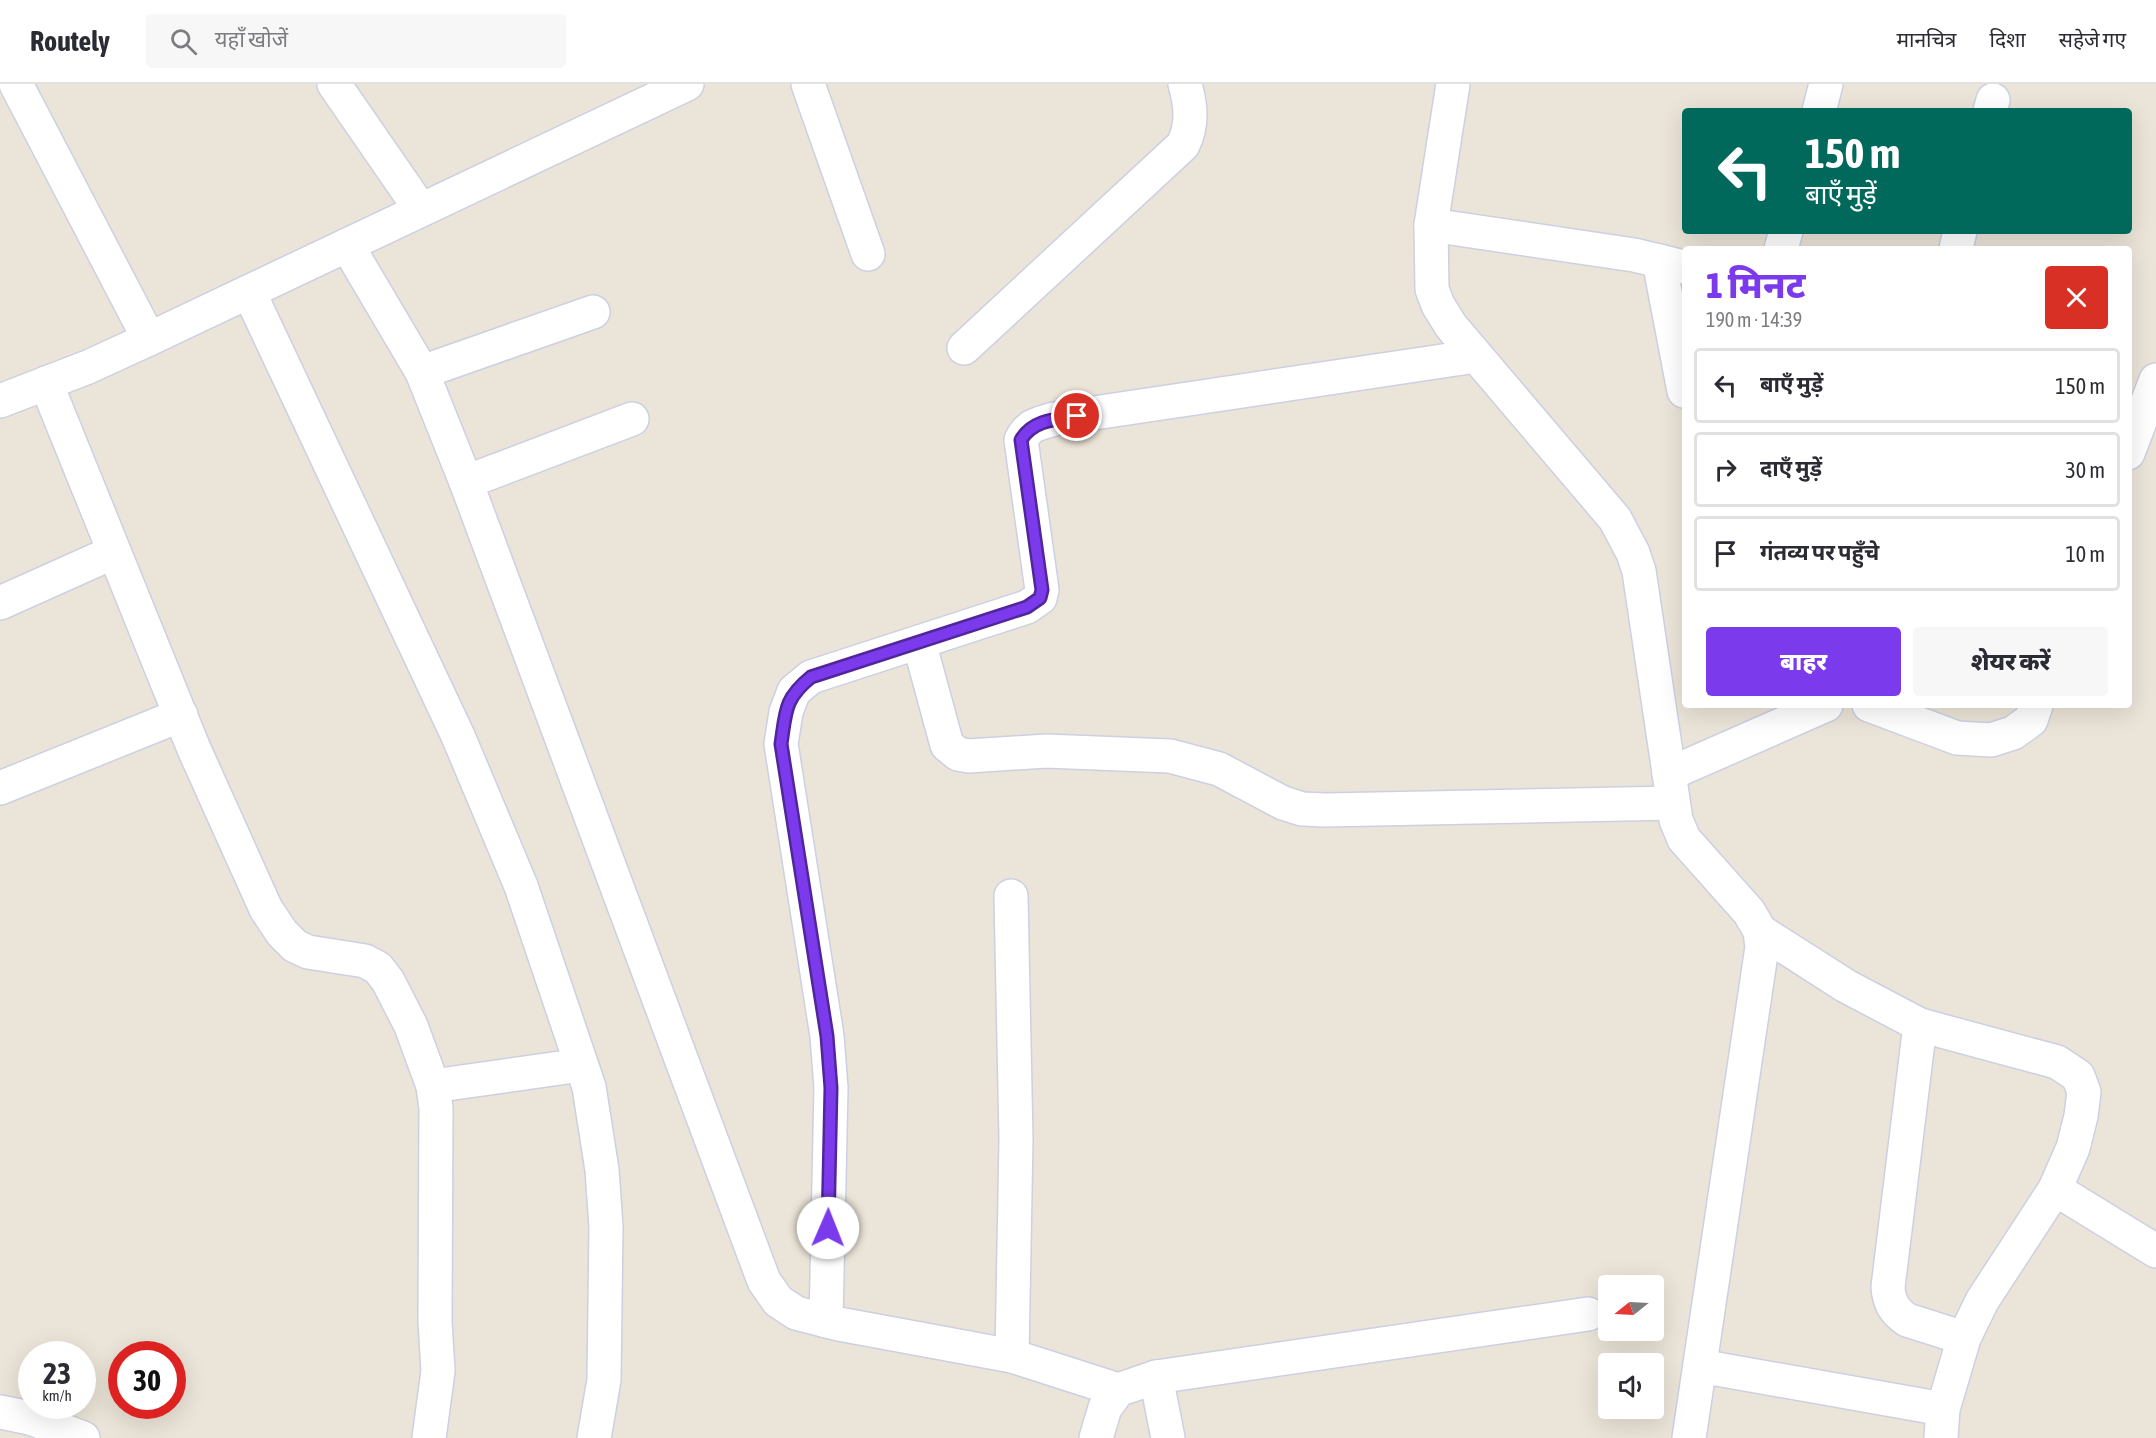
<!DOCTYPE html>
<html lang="hi">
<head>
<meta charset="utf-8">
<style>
  body { margin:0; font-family:"Asap Condensed","Noto Sans Devanagari",sans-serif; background:#f7f7f7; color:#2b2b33; height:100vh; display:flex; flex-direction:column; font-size:22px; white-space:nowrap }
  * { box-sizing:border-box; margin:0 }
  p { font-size:20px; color:#7c7c81 }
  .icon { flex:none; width:33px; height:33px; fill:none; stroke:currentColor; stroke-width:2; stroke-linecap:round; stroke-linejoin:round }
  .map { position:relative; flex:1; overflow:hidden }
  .side { position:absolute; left:1682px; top:162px; width:450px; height:462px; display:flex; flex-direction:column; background:#fff; border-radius:6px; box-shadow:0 6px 24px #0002 }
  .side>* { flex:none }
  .guide { position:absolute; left:1682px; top:24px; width:450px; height:126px; border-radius:6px; box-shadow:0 6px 24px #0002; background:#00695c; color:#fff; overflow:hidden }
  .needle { width:39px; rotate:252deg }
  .controls { position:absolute; left:1598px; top:1191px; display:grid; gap:12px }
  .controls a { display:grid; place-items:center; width:66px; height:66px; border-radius:6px; background:#fff; box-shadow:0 6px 24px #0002; font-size:30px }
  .speed { position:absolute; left:18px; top:1257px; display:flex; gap:12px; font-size:30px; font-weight:700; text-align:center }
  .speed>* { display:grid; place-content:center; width:78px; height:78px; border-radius:50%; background:#fff; box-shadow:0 6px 24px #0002; line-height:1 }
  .speed small { font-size:15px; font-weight:400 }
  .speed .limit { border:9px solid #d22; background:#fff; color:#111 }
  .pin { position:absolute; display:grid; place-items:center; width:51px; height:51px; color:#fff; margin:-26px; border:3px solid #fff; border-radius:50%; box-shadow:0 2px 6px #0007 }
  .me { position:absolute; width:66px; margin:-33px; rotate:1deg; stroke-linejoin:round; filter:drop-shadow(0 0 4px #0008) }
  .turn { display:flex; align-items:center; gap:21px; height:126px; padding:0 24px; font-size:27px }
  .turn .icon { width:78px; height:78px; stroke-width:2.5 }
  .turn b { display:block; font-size:42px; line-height:51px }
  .round { display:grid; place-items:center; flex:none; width:63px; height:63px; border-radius:6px; background:#f7f7f7 }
  .summary { display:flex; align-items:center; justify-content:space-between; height:102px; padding:0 24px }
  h1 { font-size:36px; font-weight:800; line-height:45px; color:#7c3aed }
  .cta { display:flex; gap:12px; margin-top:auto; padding:12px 24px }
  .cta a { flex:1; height:69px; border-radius:6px; background:#7c3aed; color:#fff; font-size:24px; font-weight:800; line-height:69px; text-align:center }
  .cta a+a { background:#f7f7f7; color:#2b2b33 }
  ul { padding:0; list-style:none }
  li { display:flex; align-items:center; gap:18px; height:75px; margin:0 12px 9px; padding:0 12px; border:3px solid #e1e1e2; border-radius:6px }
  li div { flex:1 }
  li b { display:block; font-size:22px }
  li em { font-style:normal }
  header { display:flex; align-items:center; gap:36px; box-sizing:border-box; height:84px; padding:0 30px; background:#fff; border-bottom:2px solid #e1e1e2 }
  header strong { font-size:28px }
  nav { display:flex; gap:33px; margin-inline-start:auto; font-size:21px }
  .search { width:420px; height:54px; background:#f7f7f7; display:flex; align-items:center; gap:15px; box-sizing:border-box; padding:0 21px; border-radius:6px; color:#7c7c81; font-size:22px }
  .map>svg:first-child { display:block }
</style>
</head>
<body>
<header>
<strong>Routely</strong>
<div class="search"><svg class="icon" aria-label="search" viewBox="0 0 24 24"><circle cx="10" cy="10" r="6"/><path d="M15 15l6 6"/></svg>यहाँ खोजें</div>
<nav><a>मानचित्र</a><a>दिशा</a><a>सहेजे गए</a></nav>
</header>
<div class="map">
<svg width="2156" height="1354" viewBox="0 0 2156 1354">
  <rect width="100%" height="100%" fill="#ebe4d8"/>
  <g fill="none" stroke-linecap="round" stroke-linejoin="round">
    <!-- minor casing -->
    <g stroke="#cdd0e2" stroke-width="36">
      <g id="minor">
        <path d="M16,0L149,255"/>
        <path d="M334,0L421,126"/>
        <path d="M808,0L868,170"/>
        <path d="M1453,0L1431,141L1432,205L1438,221L1451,242L1615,435L1633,469L1639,487L1676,736L1684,755L1749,828L1760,847L1762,863L1689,1354"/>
        <path d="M1819,27L1826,0"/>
        <path d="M1990,27L1993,16"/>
        <path d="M1431,141L1634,171L1684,183"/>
        <path d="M347,161L422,288L466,398L764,1197L778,1217L796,1229L839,1240L1012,1272L1118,1306"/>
        <path d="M1781,165L1786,147"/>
        <path d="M1956,165L1960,147"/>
        <path d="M1659,177L1684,307"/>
        <path d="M249,208L458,652L521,802L589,1003L602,1086L606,1143L604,1296L594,1354"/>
        <path d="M964,264L1183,61C1193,40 1191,22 1185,0"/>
        <path d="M422,288L593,228"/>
        <path d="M46,299L194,665L266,825L282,849L295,862L308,868L365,877L378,884L388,897L411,942L433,1002L436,1024L435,1237L438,1287L429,1354"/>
        <path d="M0,317L88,283L149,255L687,0"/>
        <path d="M2128,369L2156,296"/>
        <path d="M466,398L632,335"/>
        <path d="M0,519L114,468"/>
        <path d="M919,558L947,661L958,670L969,672L1046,667L1170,672L1219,685L1283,719L1302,725L1325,726L1673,719"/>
        <path d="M1869,621L1957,654L1991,656L2013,649L2031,636L2036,621"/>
        <path d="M1669,690L1826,621"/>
        <path d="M0,704L181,631"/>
        <path d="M1011,812L1016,1055L1012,1272"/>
        <path d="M1760,847L1846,902L1920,941L2057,978L2078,992L2084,1008L2081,1032L2073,1064L2055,1105L1982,1217L1964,1254L1943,1325L1941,1354"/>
        <path d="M1920,941L1888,1203C1889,1218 1894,1227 1907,1236L1964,1254"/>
        <path d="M433,1002L581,981"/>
        <path d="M2055,1105L2156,1167"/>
        <path d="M826,1237L831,1004L827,952L781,660L786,628L794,607L811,593L1027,523L1040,514L1042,506L1021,356C1029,340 1038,340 1054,335L1476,272"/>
        <path d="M1700,1282L1943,1325"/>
        <path d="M1156,1293L1168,1354"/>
        <path d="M0,1328L30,1334L83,1354"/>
        <path d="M1096,1354L1105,1324L1118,1306L1156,1293L1588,1230"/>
      </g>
    </g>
    <!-- minor -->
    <use href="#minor" stroke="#fff" stroke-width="33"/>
  </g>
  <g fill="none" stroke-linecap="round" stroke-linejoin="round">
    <!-- route casing -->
    <g stroke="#51269a" stroke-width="15">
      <path id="route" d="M828,1144L831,1004L827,952L781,660C786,627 784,615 811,593L1027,523L1040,514L1042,506L1021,356C1032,336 1057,335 1077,332"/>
    </g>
    <!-- route -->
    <use href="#route" stroke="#7c3aed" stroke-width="10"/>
  </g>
</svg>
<div class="controls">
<a><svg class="needle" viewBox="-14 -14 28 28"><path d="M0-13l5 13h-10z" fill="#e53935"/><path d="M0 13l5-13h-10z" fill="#7c7c81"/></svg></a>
<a><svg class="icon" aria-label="sound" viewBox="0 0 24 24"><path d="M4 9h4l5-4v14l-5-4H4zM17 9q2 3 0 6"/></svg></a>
</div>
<div class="speed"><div>23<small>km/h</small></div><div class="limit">30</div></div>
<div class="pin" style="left:1077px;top:332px;background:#d93025"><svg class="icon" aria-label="arrive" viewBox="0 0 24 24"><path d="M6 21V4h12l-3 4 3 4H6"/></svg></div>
<svg class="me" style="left:828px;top:1144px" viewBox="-20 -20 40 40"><circle r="19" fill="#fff"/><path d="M0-13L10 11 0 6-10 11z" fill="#7c3aed"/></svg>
<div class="guide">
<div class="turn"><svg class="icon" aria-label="left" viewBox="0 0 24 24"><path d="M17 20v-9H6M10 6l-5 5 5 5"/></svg><div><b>150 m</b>बाएँ मुड़ें</div></div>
</div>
<section class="side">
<div class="summary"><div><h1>1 मिनट</h1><p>190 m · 14:39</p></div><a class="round" style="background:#d93025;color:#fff"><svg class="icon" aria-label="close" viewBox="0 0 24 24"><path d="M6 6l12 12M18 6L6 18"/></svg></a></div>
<ul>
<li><svg class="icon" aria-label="left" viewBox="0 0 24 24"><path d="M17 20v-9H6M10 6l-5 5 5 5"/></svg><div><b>बाएँ मुड़ें</b></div><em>150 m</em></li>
<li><svg class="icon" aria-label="right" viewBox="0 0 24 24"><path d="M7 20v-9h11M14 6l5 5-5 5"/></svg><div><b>दाएँ मुड़ें</b></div><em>30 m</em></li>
<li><svg class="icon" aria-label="arrive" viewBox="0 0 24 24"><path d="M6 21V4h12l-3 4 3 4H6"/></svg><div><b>गंतव्य पर पहुँचे</b></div><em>10 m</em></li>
</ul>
<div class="cta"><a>बाहर</a><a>शेयर करें</a></div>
</section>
</div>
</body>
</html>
